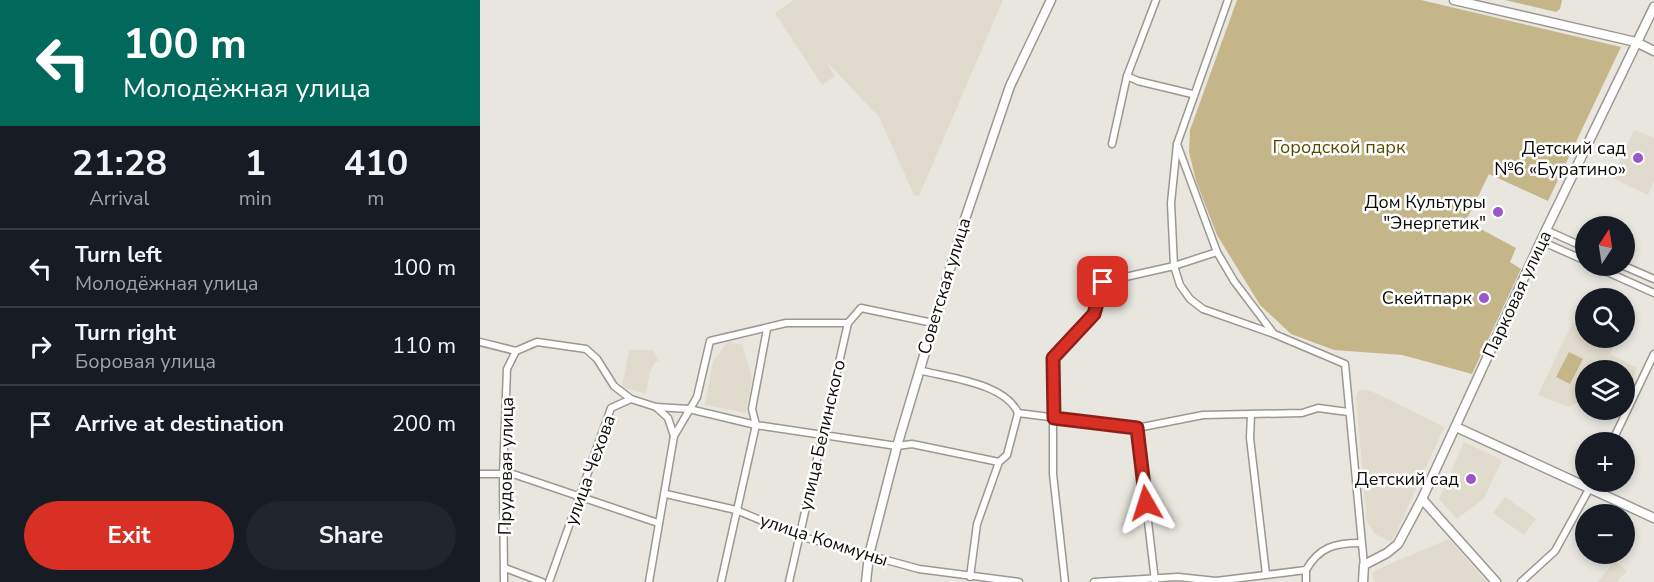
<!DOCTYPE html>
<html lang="en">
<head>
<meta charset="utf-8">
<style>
  body { margin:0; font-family:"Nunito Sans",sans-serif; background:#20242c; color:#f1f3f6; height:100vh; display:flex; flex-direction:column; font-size:22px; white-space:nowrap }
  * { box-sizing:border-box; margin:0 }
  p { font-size:20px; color:#9ea1a6 }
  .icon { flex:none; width:33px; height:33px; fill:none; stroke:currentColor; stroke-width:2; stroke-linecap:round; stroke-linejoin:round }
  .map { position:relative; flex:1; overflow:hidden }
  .panel { display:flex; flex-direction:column; background:#171b24; width:480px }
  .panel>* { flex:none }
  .hud { background:#00695c; color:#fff; overflow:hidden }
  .needle { width:39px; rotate:12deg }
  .tools { position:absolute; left:1095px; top:216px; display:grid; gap:12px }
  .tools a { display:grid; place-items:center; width:60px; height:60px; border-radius:50%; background:#171b24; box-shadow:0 3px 9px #0003; font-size:30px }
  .pin { position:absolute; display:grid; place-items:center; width:51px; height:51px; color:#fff; margin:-26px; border-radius:12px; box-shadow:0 3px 9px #0006 }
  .me { position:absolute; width:66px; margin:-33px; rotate:354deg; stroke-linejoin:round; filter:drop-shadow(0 0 4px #0008) }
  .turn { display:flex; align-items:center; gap:21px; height:126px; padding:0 24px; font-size:27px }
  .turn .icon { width:78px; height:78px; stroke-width:2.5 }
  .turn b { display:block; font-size:42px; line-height:51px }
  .eta { display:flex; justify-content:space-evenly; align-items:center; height:102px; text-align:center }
  .eta b { font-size:36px; font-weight:700; line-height:42px }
  .cta { display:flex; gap:12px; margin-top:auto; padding:12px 24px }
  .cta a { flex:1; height:69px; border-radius:36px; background:#d93025; color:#fff; font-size:24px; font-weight:700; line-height:69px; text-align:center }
  .cta a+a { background:#20242c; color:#f1f3f6 }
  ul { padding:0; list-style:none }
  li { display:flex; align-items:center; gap:18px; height:78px; padding:0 24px; border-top:2px solid #363941 }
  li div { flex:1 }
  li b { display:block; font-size:22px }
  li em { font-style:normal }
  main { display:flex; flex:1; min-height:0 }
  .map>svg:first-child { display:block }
</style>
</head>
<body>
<main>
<section class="panel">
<div class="hud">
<div class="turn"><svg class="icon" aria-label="left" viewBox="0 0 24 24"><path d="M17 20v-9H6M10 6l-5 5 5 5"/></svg><div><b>100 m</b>Молодёжная улица</div></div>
</div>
<div class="eta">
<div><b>21:28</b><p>Arrival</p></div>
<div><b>1</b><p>min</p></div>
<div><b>410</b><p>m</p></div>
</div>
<ul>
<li><svg class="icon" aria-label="left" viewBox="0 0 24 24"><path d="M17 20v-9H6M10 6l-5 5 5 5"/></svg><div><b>Turn left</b><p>Молодёжная улица</p></div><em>100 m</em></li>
<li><svg class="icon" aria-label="right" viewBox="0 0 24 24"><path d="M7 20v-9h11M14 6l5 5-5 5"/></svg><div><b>Turn right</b><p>Боровая улица</p></div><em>110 m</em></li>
<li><svg class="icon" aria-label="arrive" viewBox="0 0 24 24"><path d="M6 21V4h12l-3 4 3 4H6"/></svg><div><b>Arrive at destination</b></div><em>200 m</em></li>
</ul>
<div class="cta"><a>Exit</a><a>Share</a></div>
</section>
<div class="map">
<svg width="1174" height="582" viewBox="0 0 1174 582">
  <rect width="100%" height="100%" fill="#e8e6df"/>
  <!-- built -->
  <g fill="#e0dbcc">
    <path d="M314,0H523L439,196L434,195L399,117L345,60L355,76L342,85L295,13Z"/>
    <path d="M1154,130L1174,138V181L1168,195L1132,178Z"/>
    <path d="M1092,323L1105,329L1106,338H1122L1135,344L1130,354L1157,368L1145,399L1144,370H1106L1105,407L1096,403L1089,407L1058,395Z"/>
    <path d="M248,341L262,345L272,378L266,413L225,405L233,361Z"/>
    <path d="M149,350H173L179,361L175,362L170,372L166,394L142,387Z"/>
    <path d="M879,390L891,391L964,427L912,542L895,534L887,522L876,398Z"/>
    <path d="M984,442L1022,460L1004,498L977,519L959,499Z"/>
    <path d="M1025,497L1056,519L1044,535L1013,513Z"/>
    <path d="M969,539L1007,582H895L892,573L898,569Z"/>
    <path d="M1135,561L1147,571L1137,582H1117Z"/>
  </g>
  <!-- green -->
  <g fill="#c5b68a">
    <path d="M757,0H941L1141,47L1068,201L1009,174L986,221L1036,248L1030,262L1041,269L992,374L922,355L854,350L811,334L780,305L737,235L716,181L709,152L710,130Z"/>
    <path d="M1025,0H1082L1080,9L1076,12Z"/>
    <path d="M1089,352L1103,359L1090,384L1076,377Z"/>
  </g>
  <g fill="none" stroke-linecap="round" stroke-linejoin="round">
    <!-- street casing -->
    <g stroke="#9a9891" stroke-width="9">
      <g id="street">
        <path d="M748,0L697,144L691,203L694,266L700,285L710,299L723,309L794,334"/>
        <path d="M647,76L658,81L712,94"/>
        <path d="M632,144L647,76L676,0"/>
        <path d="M697,144L737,252L754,281L794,334L865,364L884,565"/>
        <path d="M1066,230L1106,248"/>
        <path d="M1061,241L1106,261"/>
        <path d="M1114,266L1174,293"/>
        <path d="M1144,266L1174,279"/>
        <path d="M0,342L36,351L57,342L106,349L117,359L134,386L151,399L131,408L69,582"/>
        <path d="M439,370C469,378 525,383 538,413"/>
        <path d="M151,399L176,407L209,409L276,425L417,446L432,444L519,462"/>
        <path d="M176,407L188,418L194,436"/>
        <path d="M538,413L657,428L723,415L822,413L838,408L868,412"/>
        <path d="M771,415L770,438L786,574"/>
        <path d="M657,428L675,581"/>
        <path d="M1132,442L1174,354"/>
        <path d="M0,474H33L178,523"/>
        <path d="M186,494L256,510L319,536L439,569L539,582"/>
        <path d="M25,568L62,582"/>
        <path d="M826,570V582"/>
        <path d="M490,577L497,524L519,462L527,455L538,413"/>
        <path d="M24,582L23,475L27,369L36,351"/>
        <path d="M169,582L194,436L217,397L230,341L306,323H368L381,308L453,323"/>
        <path d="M241,582L276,425L272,409L287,329"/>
        <path d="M309,582L368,323"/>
        <path d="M585,582L573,474V358L614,314L623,282L694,266L737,252"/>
        <path d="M614,582L698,577L736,581L826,570C839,547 855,543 880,543"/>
        <path d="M1041,582L1075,551L1113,482"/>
      </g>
    </g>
    <!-- secondary casing -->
    <g stroke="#9a9891" stroke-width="11">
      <g id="secondary">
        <path d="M974,0L1156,42L1174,51"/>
        <path d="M976,427L1174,518"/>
        <path d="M942,499L1016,582"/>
        <path d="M386,582L389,555L417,446L484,222L530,86L571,0"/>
        <path d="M883,582L884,565L907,553L918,544L942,499L1066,230L1174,7"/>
      </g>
    </g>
    <!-- street -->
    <use href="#street" stroke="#fff" stroke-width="6"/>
    <!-- secondary -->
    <use href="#secondary" stroke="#fff" stroke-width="8"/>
  </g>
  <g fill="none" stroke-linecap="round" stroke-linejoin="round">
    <!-- route casing -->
    <g stroke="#8d1f18" stroke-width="15">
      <path id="route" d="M623,282L614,314L573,358L574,418L657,428L666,503"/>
    </g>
    <!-- route -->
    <use href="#route" stroke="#d93025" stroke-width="10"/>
  </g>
  <!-- markers -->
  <g fill="#9b56ca" stroke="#fff" stroke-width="2">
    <circle cx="1158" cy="158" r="6"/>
    <circle cx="1018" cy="212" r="6"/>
    <circle cx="1004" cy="298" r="6"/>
    <circle cx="991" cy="479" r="6"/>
  </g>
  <g text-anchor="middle" stroke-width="5" stroke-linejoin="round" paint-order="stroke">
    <!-- park labels -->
    <g font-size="18" fill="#5b4900" stroke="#fff">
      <text x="859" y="153">Городской парк</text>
    </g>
    <!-- poi labels -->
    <g font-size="18" fill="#0d0c09" stroke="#fff" text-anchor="end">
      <text x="1146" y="154">Детский сад<tspan x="1146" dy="21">№6 «Буратино»</tspan></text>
      <text x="1006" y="208">Дом Культуры<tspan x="1006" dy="21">"Энергетик"</tspan></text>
      <text x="992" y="304">Скейтпарк</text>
      <text x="979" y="485">Детский сад</text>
    </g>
    <!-- street labels -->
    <g font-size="18" fill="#0d0c09" stroke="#fff">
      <text transform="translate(464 286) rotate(-73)" y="6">Советская улица</text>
      <text transform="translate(1037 294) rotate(-65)" y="6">Парковая улица</text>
      <text transform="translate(342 435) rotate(-77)" y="6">улица Белинского</text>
      <text transform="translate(26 466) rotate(-89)" y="6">Прудовая улица</text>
      <text transform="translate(110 470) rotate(-70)" y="6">улица Чехова</text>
      <text transform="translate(344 540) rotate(18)" y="6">улица Коммуны</text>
    </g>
  </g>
</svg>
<div class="tools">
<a><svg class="needle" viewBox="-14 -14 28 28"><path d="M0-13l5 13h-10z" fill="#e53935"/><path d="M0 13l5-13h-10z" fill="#9ea1a6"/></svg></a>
<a><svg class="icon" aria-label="search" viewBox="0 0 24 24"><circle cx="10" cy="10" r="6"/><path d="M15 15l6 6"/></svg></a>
<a><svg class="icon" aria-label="layers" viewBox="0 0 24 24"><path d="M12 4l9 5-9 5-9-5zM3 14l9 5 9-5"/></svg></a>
<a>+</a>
<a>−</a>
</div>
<div class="pin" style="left:623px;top:282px;background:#d93025"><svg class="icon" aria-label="arrive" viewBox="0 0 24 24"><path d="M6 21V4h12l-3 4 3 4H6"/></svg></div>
<svg class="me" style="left:666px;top:503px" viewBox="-20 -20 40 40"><path d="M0-17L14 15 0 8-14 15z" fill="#d93025" stroke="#fff" stroke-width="4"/></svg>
</div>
</main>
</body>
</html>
